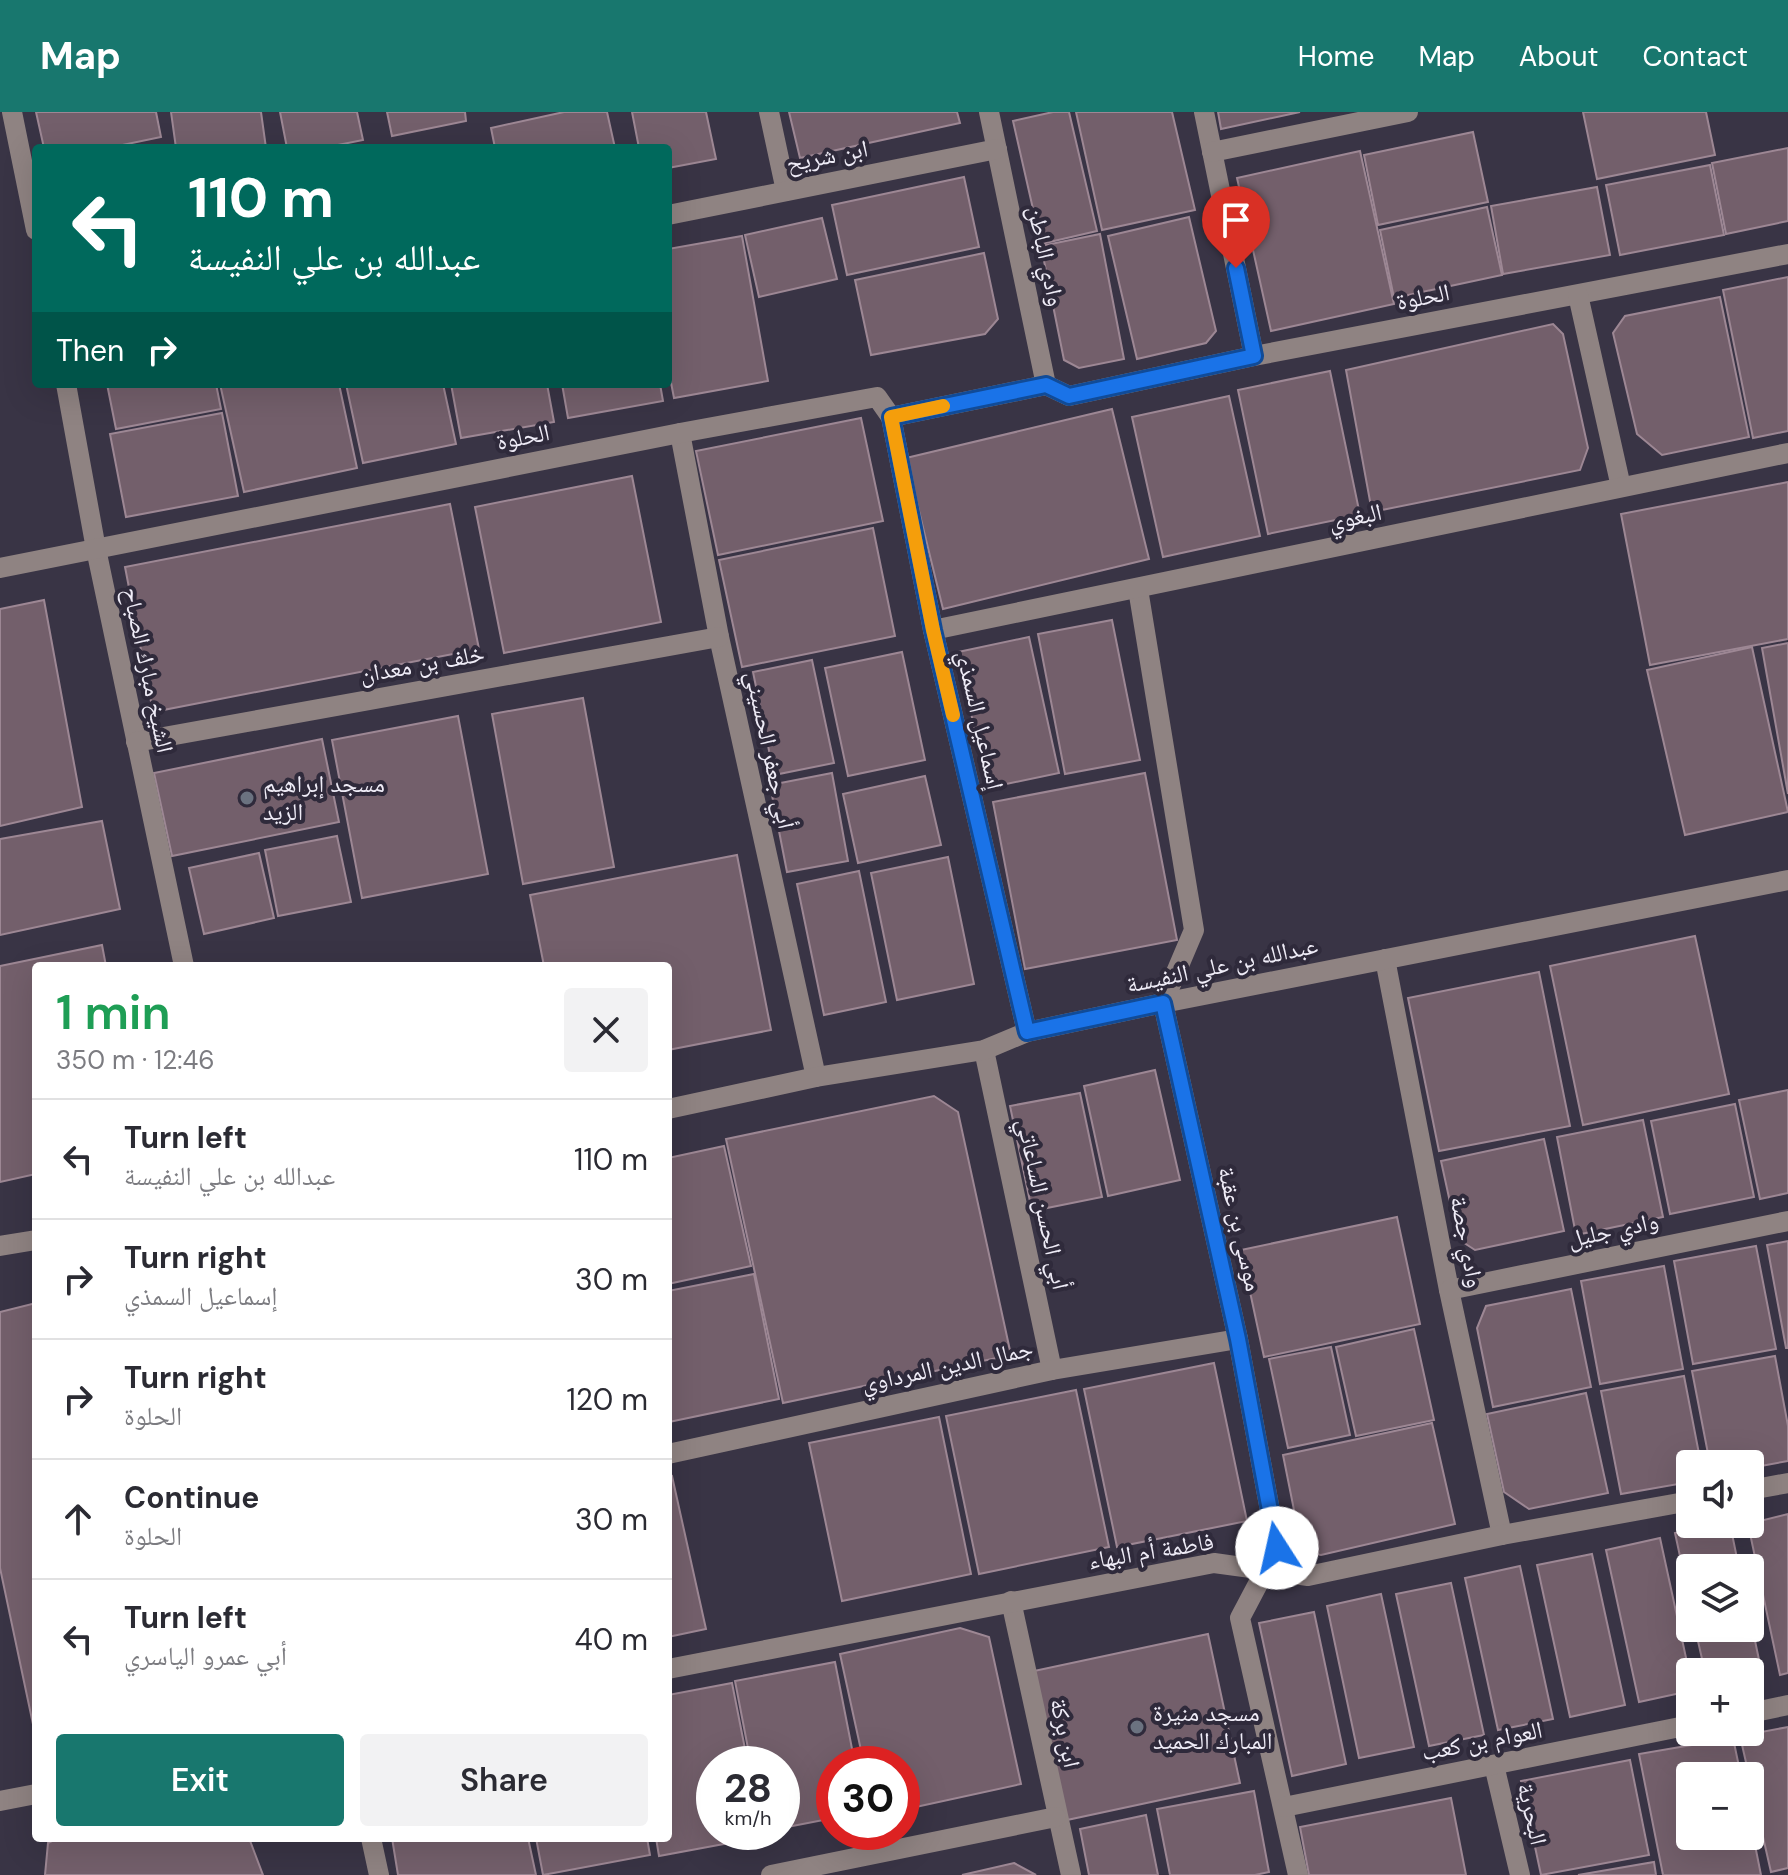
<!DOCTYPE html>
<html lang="en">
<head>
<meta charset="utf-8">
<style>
  body { margin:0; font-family:"DM Sans","Noto Naskh Arabic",sans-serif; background:#f2f2f3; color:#2b2b33; height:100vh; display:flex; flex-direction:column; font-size:30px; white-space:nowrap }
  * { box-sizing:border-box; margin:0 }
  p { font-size:26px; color:#7c7c81 }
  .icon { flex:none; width:44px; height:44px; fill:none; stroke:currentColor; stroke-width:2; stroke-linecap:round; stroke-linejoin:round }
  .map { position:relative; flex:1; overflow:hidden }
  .sheet { position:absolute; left:32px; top:850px; width:640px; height:880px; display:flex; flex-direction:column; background:#fff; border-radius:8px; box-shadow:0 8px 32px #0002 }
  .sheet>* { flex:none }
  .hud { position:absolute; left:32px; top:32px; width:640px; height:244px; border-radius:8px; box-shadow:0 8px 32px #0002; background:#00695c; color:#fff; overflow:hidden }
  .controls { position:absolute; left:1676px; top:1338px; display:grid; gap:16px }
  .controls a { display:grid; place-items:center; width:88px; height:88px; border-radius:8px; background:#fff; box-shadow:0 8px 32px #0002; font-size:40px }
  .speed { position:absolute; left:696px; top:1634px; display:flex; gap:16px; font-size:40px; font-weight:700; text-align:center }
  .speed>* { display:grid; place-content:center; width:104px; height:104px; border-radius:50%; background:#fff; box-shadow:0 8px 32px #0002; line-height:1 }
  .speed small { font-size:20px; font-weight:400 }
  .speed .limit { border:12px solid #d22; background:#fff; color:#111 }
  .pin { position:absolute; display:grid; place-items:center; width:68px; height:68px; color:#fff; margin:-82px -34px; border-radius:50% 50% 50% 0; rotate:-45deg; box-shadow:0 0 8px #0007 }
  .pin .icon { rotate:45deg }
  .me { position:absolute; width:88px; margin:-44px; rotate:350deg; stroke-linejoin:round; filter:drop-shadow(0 0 6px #0008) }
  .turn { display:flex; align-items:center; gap:28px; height:168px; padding:0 24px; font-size:36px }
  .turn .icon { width:104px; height:104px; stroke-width:2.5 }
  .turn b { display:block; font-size:56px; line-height:68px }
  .then { display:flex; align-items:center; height:76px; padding:0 24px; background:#0003; gap:16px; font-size:30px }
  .round { display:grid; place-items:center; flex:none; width:84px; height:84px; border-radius:8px; background:#f2f2f3 }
  .head { display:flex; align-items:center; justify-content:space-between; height:136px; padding:0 24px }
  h1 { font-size:48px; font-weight:600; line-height:60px; color:#1e9e55 }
  .primary-button { display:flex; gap:16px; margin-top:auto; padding:16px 24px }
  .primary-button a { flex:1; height:92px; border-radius:8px; background:#18776e; color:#fff; font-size:32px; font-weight:600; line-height:92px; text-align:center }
  .primary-button a+a { background:#f2f2f3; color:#2b2b33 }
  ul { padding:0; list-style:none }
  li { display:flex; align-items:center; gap:24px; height:120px; padding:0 24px; border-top:2px solid #e1e1e2 }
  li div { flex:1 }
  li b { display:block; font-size:30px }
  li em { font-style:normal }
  header { display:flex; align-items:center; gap:48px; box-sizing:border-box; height:112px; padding:0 40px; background:#18776e; color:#fff }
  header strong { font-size:38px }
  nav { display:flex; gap:44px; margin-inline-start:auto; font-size:28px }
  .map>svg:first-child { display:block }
</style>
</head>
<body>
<header>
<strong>Map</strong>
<nav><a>Home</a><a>Map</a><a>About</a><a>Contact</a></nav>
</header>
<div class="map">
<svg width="1788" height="1763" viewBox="0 0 1788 1763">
  <rect width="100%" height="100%" fill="#393445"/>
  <!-- building -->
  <g fill="#735f6b" stroke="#9d8794" stroke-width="2">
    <path d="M36,0H156L161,25L108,36H44Z"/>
    <path d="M171,0H261L266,36H176Z"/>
    <path d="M280,0H357L363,28L323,36H287Z"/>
    <path d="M387,0H465L466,9L392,24Z"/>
    <path d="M564,0H607L615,36H495L491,16Z"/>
    <path d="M632,0H706L716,47L668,56V36H639Z"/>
    <path d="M789,0H957L960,11L800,46Z"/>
    <path d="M1053,0H1069L1097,119L1041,132L1013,9Z"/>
    <path d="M1076,0H1172L1195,98L1102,118Z"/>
    <path d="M1218,0H1300L1221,17Z"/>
    <path d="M1583,0H1706L1715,43L1597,67Z"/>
    <path d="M1473,20L1488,90L1378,113L1364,43Z"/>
    <path d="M1788,36V109L1726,122L1712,51Z"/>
    <path d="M1360,39L1394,192L1271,219L1237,66Z"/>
    <path d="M1710,53L1724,123L1620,143L1606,73Z"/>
    <path d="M964,65L979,135L847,163L832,93Z"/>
    <path d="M1597,75L1610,143L1503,162L1491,94Z"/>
    <path d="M1487,95L1502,163L1394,186L1380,118Z"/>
    <path d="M1189,105L1216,219L1206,231L1137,247L1108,124Z"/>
    <path d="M822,106L837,167L759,185L745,123Z"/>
    <path d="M1100,122L1124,247L1079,256L1064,248L1041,134Z"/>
    <path d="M742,124L768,269L674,286L668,255V137Z"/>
    <path d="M984,141L998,207L985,222L871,243L855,168Z"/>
    <path d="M1788,165V319L1753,326L1723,178Z"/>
    <path d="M1720,185L1749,325L1662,343L1637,322L1613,221L1625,204Z"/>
    <path d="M1553,212L1563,222L1588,336L1580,358L1372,400L1346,258Z"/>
    <path d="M1330,259L1360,403L1268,422L1238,278Z"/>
    <path d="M107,272H216L221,297L116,317Z"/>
    <path d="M220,272H339L357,356L244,380Z"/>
    <path d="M346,272H443L456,332L363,351Z"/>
    <path d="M451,272H547L554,310L461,326Z"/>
    <path d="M562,272H660L663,289L568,306Z"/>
    <path d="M1229,284L1260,424L1163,445L1132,305Z"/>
    <path d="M1112,297L1149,447L943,497L906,346Z"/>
    <path d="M222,301L238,384L126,405L110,322Z"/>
    <path d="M861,306L883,409L718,443L696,339Z"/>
    <path d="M632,364L661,510L504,541L475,395Z"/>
    <path d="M1788,370V527L1650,553L1621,402Z"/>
    <path d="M450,392L479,537L153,600L125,455Z"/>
    <path d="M873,416L895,524L742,555L719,448Z"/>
    <path d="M44,488L82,695L0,714V497Z"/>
    <path d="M1112,508L1140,648L1065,662L1038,522Z"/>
    <path d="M1029,525L1059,661L987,676L958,540Z"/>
    <path d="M1788,531V682L1762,536Z"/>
    <path d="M1752,535L1788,700L1685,723L1647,558Z"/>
    <path d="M902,540L925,648L848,664L825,556Z"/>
    <path d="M812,548L834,651L774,663L753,560Z"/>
    <path d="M583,586L614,755L523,772L492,602Z"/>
    <path d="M458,604L488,762L362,786L332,628Z"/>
    <path d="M322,627L339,710L172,744L154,661Z"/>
    <path d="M832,661L848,749L787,760L770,673Z"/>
    <path d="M1145,661L1177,828L1025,857L993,690Z"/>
    <path d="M925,664L941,733L858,751L843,682Z"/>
    <path d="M102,709L120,797L0,823V727Z"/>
    <path d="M337,724L351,790L278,804L265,738Z"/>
    <path d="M259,741L274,806L204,822L189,756Z"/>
    <path d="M737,743L771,918L668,938V854H544L530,783Z"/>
    <path d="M948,745L974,872L897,888L871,761Z"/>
    <path d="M859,759L886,890L824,903L797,772Z"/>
    <path d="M1695,824L1729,982L1583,1013L1550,854Z"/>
    <path d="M102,833L106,854H36V1062L0,1070V854Z"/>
    <path d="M1539,860L1570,1014L1439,1039L1408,886Z"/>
    <path d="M1155,958L1180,1068L1108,1084L1084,974Z"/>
    <path d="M1788,978V1081L1760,1087L1739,988Z"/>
    <path d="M1080,981L1102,1085L1032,1099L1010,994Z"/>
    <path d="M934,984L958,1000L1011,1243L783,1291L726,1027Z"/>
    <path d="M1735,992L1754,1085L1670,1102L1651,1009Z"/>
    <path d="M1643,1008L1663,1105L1576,1123L1557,1025Z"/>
    <path d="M1544,1027L1564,1119L1475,1138L1458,1127L1441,1049Z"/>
    <path d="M724,1034L751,1154L668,1172V1046Z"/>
    <path d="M1397,1105L1420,1212L1264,1245L1241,1138Z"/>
    <path d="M1788,1129V1236H1786L1767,1133Z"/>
    <path d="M1756,1134L1776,1237L1693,1252L1674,1149Z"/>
    <path d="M1664,1154L1683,1257L1600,1272L1581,1169Z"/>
    <path d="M754,1162L779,1287L669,1310L668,1179Z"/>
    <path d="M1571,1177L1591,1275L1493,1295L1477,1216L1486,1194Z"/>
    <path d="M36,1191V1617H34L0,1456V1200Z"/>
    <path d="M1414,1217L1434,1308L1356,1324L1336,1235Z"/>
    <path d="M1331,1235L1350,1323L1288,1336L1269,1247Z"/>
    <path d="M1775,1244L1788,1314V1349L1750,1356V1352H1710L1692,1259Z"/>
    <path d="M1214,1251L1247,1409L1117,1435L1084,1277Z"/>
    <path d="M1684,1264L1701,1352H1690V1370L1621,1382L1601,1279Z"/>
    <path d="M1076,1278L1109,1435L979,1462L946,1304Z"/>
    <path d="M1586,1281L1608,1381L1529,1397L1504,1380L1487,1302Z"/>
    <path d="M939,1305L971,1462L842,1489L809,1331Z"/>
    <path d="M1432,1311L1455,1412L1321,1443L1309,1441L1301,1433L1283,1343Z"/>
    <path d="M672,1364L706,1517L668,1525V1365Z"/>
    <path d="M1788,1402V1561L1780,1563L1748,1412Z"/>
    <path d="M1716,1412H1730L1739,1456H1690V1491L1675,1421Z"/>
    <path d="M1660,1426L1690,1564V1579L1639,1590L1606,1438Z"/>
    <path d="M1592,1442L1625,1593L1570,1605L1537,1453Z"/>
    <path d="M1520,1454L1553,1607L1498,1618L1465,1466Z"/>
    <path d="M1451,1471L1484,1623L1429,1634L1396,1482Z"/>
    <path d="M1381,1482L1414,1635L1359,1646L1327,1494Z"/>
    <path d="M1314,1500L1346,1652L1292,1664L1259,1511Z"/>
    <path d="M1750,1505L1762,1562L1750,1564V1560H1705L1695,1516H1750Z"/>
    <path d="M960,1516L989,1525L1021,1672L902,1698V1652H864L840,1542Z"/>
    <path d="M1208,1522L1240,1671L1067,1708L1034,1559Z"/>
    <path d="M835,1550L855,1652H834V1706L782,1716V1652H751L735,1569Z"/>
    <path d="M732,1571L748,1652H714V1720H761L762,1725L659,1744L656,1726H668V1583Z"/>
    <path d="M1788,1615V1756L1771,1760L1740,1624Z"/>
    <path d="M1733,1626L1741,1664H1690V1724H1750V1708L1761,1763H1663L1639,1642Z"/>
    <path d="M1630,1648L1649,1743L1541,1763L1521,1669Z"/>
    <path d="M1254,1679L1269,1760L1255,1763H1170L1157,1697Z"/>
    <path d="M1451,1686L1466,1763H1309L1300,1715Z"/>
    <path d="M1146,1703L1158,1763H1089L1080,1717Z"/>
    <path d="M58,1726H249L263,1763H45L48,1731Z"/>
    <path d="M392,1726H528L536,1763H398Z"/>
    <path d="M536,1726H647L650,1743L543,1763Z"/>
    <path d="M1654,1750L1656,1763H1578Z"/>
    <path d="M1014,1751L1036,1763H962Z"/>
  </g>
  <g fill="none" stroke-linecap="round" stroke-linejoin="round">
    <!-- minor -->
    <g stroke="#8f8382" stroke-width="20">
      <path d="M12,0L36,118"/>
      <path d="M769,0L786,79"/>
      <path d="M989,0L1046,273L1069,284L1254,244L1788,142"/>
      <path d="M1204,0L1254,244"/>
      <path d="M1212,40L1408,0"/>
      <path d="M668,103L997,37"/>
      <path d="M1578,183L1621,375"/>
      <path d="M66,272L96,437L184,854"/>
      <path d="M891,305L933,518L1027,920"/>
      <path d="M680,321L719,525L816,965"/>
      <path d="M0,456L680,321L877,285L891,305L1046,273"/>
      <path d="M1138,477L1194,818L1163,891L1238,1227L1277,1436L1240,1506L1298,1763"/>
      <path d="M933,518L1788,341"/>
      <path d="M136,630L719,525"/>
      <path d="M1385,847L1449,1178L1502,1423"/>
      <path d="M984,938L1052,1258"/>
      <path d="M668,997L816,965L984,938L1027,920L1163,891L1788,768"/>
      <path d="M0,1134L36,1128"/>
      <path d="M1449,1178L1788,1109"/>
      <path d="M668,1342L1052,1258L1238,1227"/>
      <path d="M1750,1378L1788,1371"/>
      <path d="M1011,1489L1071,1763"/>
      <path d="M668,1557L1214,1451L1308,1464L1502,1423L1690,1389"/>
      <path d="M1750,1601L1788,1593"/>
      <path d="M1494,1653L1520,1763"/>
      <path d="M0,1689L36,1682"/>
      <path d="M1284,1695L1690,1613"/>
      <path d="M371,1726L379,1763"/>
      <path d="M771,1763L1056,1705"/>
    </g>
  </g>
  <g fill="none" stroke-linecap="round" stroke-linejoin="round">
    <!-- route casing -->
    <g stroke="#114b97" stroke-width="20">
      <path id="route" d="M1236,156L1254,244L1069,284L1046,273L891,305L933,518L1027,920L1163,891L1238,1227L1277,1436"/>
    </g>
    <!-- route -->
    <use href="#route" stroke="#1a73e8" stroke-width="14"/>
    <!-- slow -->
    <path stroke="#f59e0b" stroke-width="14" d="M943,294L891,305L933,518L953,603"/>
  </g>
  <!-- markers -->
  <g fill="#6b7280" stroke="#2f2a3b" stroke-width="3">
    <circle cx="247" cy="686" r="8"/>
    <circle cx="1137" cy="1615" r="8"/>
  </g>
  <g text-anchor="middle" stroke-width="8" stroke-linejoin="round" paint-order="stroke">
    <!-- street labels -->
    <g font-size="24" fill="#efecf7" stroke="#2f2a3b">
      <text transform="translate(827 44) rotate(-11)" y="8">ابن شريح</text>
      <text transform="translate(1046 144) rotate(78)" y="8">وادي الباطن</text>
      <text transform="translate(1423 185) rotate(-11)" y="8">الحلوة</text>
      <text transform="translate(523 325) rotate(-11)" y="8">الحلوة</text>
      <text transform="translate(1355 405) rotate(-12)" y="8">البغوي</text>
      <text transform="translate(422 552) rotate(-10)" y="8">خلف بن معدان</text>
      <text transform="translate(148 558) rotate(78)" y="8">الشيخ مبارك الصباح</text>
      <text transform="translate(980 608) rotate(77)" y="8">إسماعيل السمذي</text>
      <text transform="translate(770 638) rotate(78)" y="8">أبي جعفر الحسيني</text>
      <text transform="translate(1222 853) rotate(-12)" y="8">عبدالله بن علي النفيسة</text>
      <text transform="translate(1043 1092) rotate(78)" y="8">أبي الحسن الساعاتي</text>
      <text transform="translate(1240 1117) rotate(77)" y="8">موسى بن عقبة</text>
      <text transform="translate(1613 1118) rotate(-12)" y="8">وادي جليل</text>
      <text transform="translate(1467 1130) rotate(79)" y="8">وادي جصة</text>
      <text transform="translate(947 1254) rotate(-12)" y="8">جمال الدين المرداوي</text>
      <text transform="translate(1151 1439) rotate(-9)" y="8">فاطمة أم البهاء</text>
      <text transform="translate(1065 1621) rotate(78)" y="8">ابن بركة</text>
      <text transform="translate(1482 1629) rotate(-11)" y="8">العوام بن كعب</text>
      <text transform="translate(1532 1702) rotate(77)" y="8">البحرية</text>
    </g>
    <!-- poi labels -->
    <g font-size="24" fill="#efecf7" stroke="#2f2a3b" text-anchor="start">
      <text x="263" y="680">مسجد إبراهيم<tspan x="263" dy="28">الزيد</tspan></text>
      <text x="1153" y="1609">مسجد منيرة<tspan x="1153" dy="28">المبارك الحميد</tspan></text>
    </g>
  </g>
</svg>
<div class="controls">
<a><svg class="icon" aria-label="sound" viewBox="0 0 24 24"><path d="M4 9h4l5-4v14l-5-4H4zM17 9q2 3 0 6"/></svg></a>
<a><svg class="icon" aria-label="layers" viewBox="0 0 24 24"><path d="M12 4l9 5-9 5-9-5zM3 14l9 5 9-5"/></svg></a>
<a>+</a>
<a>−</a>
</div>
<div class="speed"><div>28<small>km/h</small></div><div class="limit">30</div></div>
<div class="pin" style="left:1236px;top:156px;background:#d93025"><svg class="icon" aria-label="arrive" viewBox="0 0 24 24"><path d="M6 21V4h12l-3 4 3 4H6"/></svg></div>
<svg class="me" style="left:1277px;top:1436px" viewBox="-20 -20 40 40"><circle r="19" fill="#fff"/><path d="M0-13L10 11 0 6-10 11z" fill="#1a73e8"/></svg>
<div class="hud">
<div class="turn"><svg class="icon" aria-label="left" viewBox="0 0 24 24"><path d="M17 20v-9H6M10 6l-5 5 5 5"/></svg><div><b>110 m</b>عبدالله بن علي النفيسة</div></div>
<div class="then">Then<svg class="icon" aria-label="right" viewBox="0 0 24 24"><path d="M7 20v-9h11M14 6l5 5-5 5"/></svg></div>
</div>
<section class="sheet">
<div class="head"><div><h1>1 min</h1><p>350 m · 12:46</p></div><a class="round"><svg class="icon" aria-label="close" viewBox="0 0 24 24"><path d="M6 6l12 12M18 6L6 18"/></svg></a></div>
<ul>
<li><svg class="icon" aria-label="left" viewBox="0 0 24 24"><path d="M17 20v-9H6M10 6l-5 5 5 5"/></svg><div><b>Turn left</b><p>عبدالله بن علي النفيسة</p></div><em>110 m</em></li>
<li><svg class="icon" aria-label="right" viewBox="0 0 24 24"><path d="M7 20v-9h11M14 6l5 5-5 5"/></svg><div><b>Turn right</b><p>إسماعيل السمذي</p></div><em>30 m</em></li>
<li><svg class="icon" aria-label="right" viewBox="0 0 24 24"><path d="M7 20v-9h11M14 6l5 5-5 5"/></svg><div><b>Turn right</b><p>الحلوة</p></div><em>120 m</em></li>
<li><svg class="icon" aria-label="ahead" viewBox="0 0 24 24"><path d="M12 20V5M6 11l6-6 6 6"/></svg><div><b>Continue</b><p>الحلوة</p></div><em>30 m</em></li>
<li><svg class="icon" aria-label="left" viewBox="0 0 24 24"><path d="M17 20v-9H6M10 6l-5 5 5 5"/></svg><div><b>Turn left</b><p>أبي عمرو الياسري</p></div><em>40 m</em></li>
</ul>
<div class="primary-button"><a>Exit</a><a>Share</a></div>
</section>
</div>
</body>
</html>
